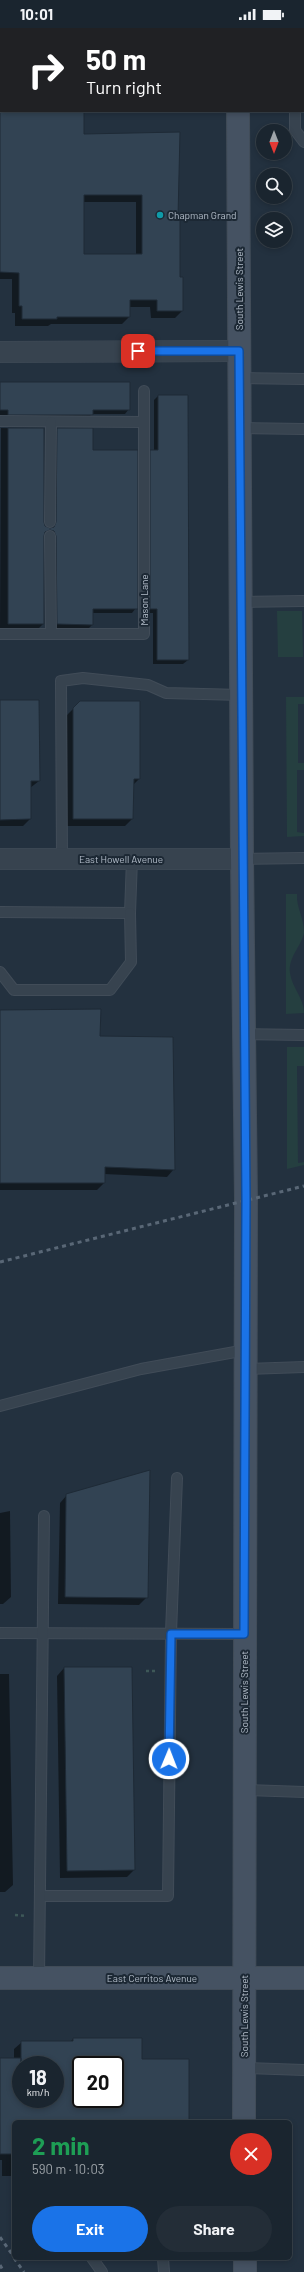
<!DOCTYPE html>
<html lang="en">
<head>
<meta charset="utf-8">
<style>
  body { margin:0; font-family:Barlow,sans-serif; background:#232d37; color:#f1f3f6; height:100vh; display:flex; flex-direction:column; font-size:15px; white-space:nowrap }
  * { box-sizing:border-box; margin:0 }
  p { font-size:13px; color:#9fa5aa }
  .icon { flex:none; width:22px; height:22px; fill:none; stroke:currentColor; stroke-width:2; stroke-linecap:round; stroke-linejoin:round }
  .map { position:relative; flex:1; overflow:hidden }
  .side { position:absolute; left:12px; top:2092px; width:280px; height:140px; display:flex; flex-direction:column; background:#1a252f; border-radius:6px; box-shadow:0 2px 6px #0003,0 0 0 1px #38424b }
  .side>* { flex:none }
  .guide { position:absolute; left:0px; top:0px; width:304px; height:84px; box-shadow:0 2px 6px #0003,0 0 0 1px #38424b; background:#202124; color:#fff; overflow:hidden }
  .needle { width:26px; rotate:180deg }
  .tools { position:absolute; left:256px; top:96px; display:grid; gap:8px }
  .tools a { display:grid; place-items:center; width:36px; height:36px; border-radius:50%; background:#1a252f; box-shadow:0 2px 6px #0003,0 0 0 1px #38424b; font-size:20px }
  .speed { position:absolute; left:12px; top:2028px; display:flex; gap:8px; font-size:20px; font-weight:700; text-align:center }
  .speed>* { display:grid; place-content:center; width:52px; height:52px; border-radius:50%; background:#1a252f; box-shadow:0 2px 6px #0003,0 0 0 1px #38424b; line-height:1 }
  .speed small { font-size:10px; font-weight:400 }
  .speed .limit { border:2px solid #111; border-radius:6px; background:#fff; color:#111 }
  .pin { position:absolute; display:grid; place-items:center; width:34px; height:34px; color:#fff; margin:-17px; border-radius:8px; box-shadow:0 2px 6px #0006 }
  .me { position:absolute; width:44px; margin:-22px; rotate:1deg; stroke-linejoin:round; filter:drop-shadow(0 0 3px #0008) }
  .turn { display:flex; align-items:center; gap:14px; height:84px; padding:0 20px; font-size:18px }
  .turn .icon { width:52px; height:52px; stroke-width:2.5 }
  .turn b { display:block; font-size:28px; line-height:34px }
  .round { display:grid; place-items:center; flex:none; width:42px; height:42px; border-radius:21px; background:#232d37 }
  .summary { display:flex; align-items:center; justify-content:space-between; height:68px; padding:0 20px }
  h1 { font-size:24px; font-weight:700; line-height:30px; color:#1e9e55 }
  .button { display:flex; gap:8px; margin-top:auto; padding:8px 20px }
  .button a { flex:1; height:46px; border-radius:24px; background:#1a73e8; color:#fff; font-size:16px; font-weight:700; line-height:46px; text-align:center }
  .button a+a { background:#232d37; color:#f1f3f6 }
  .status { display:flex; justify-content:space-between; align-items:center; height:28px; padding:0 20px; background:#1a252f; direction:ltr }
  .status svg { height:11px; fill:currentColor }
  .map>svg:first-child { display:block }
</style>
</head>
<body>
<div class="status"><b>10:01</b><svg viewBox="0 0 49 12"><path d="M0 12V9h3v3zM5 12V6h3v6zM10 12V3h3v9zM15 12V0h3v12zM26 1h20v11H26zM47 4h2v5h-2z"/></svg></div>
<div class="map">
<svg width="304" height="2244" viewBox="0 0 304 2244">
  <rect width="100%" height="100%" fill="#23313f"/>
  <!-- green -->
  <g fill="#253f40">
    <path d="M277,583H302L303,629H278Z"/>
    <path d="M286,669H304V676H298V735H304V742H297V804L304,805V808L287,809Z"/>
    <path d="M286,866H297C296,880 304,888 304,905C301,919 288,929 290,945C292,960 304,970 304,985L286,986Z"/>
    <path d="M287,1019H304V1038H297L298,1135L304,1134V1137L287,1141Z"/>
  </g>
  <!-- shadow -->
  <g fill="#0007" fill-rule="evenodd">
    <path d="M0,0H179L1,1V83H83V107L177,190L182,283L175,290H151L150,279H129V289L122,296H51L48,298H15V285H12V251H0ZM83,174H136V227H83Z"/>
    <path d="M0,356L129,381L125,386H92L87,391L0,390Z"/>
    <path d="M158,368H187L188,632L183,636H153V585H147V427L154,423V372Z"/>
    <path d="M1,400L43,401L44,498L52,501L53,405L58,401L92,423L136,580L132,585H92V597L88,601L53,600L49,507L44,505L42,508L43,596L39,600L0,601Z"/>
    <path d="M0,673L39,753L30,760V791L23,798H0Z"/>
    <path d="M80,674L139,751L133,757L132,791L125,798H67L66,688Z"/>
    <path d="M0,983L99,1009L174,1141L167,1149L104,1146V1155L97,1162H0Z"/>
    <path d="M67,1467L147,1569L139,1577L58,1576L60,1475Z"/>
    <path d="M10,1483L11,1569L3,1576H0V1485Z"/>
    <path d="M64,1640L134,1842L127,1849L60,1850L57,1648Z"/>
    <path d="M0,1646H9L13,1857L5,1864H0V1872Z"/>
    <path d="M73,2011L141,2032L188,2094H14V2150L12,2148H2V2132H0V2031H14V2021L22,2014H70ZM21,2037H55V2071H21ZM81,2037H115V2071H81Z"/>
  </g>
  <!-- building -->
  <g fill="#324353" stroke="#1e2a36" fill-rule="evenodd">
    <path d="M0,83H84V106L180,104L178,189H180V249H183V283H157V272H130V289H57V291H22V278H19V245L0,244ZM84,167H142V226H84Z"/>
    <path d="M0,354H130V382H93V387H8V382H0Z"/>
    <path d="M158,367H188L189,632H157V581H150V422H158Z"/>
    <path d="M8,400H44V494L45,498L50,500L54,499L56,494L57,400H93V422H138V581H93V597L57,596L56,508L54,503L50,502L45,504L44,508V596H8Z"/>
    <path d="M0,672H39L40,753H31V791L0,792Z"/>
    <path d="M80,673H140V751H134L133,791H73V680Z"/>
    <path d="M101,981L100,1008L173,1009L175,1142L105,1139V1155H0V982Z"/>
    <path d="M150,1442L148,1570L65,1569L66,1466Z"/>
    <path d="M64,1639H132L135,1842L67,1843Z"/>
    <path d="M73,2010H142V2031H189V2094H14V2126H0V2030H21V2071H55V2037H21V2013H73ZM81,2037H115V2071H81Z"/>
  </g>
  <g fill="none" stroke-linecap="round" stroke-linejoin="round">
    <!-- service casing -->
    <g stroke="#414c58" stroke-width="12">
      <g id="service">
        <path d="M303,34H304"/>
        <path d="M295,83V102L304,114"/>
        <path d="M240,350L304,351"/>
        <path d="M0,393L144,394"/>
        <path d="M240,400L304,401"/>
        <path d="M50,494L51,394"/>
        <path d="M50,508L51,606"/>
        <path d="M241,574L304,573"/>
        <path d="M0,606H144V363"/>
        <path d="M62,831L61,653L83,650L148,657L166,665L241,667"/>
        <path d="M242,831L304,830"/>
        <path d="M0,884L130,885L132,831"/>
        <path d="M0,944L14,962H110L131,934L130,885"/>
        <path d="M243,1006L304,1007"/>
        <path d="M245,1341L304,1339"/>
        <path d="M0,1378L141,1341L246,1322"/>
        <path d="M0,1605L244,1606"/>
        <path d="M244,1762L304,1764"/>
        <path d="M40,1868H168L171,1605L177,1450"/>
        <path d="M39,1950L44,1488"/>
        <path d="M244,2040L304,2042"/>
        <path d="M92,2230L102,2244"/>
        <path d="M163,2230L164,2244"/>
      </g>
    </g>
    <!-- minor casing -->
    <g stroke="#414c58" stroke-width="22">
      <g id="minor">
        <path d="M0,324L239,323"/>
        <path d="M0,831H242"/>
      </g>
    </g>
    <!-- secondary casing -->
    <g stroke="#414c58" stroke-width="24">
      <g id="secondary">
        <path d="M238,0V1"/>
        <path d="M238,83L242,831L246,1172L244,2094"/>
        <path d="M0,1950H304"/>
        <path d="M245,2230V2244"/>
      </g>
    </g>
    <!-- path -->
    <g stroke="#3e5858" stroke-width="2.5" stroke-dasharray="3 3" stroke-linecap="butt">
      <path d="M146,1643H157"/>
      <path d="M15,1887L26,1888"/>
    </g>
    <!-- service -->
    <use href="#service" stroke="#37434f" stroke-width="10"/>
    <!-- minor -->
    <use href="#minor" stroke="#37434f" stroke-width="21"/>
    <!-- secondary -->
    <use href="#secondary" stroke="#455262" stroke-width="22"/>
    <!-- rail -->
    <g stroke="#596776" stroke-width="3" stroke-dasharray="4 4" stroke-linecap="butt">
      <path d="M0,1234L304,1158"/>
      <path d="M0,2209L14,2229"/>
      <path d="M14,2230L24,2244"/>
      <path d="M0,2237L4,2244"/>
    </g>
  </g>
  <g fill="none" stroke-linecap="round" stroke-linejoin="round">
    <!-- route casing -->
    <g stroke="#114b97" stroke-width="10">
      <path id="route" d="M138,323H239L246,1172L244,1606H171L169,1731"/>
    </g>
    <!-- route -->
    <use href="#route" stroke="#1a73e8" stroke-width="7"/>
  </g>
  <!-- markers -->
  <circle fill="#0f9aa8" stroke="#1c2834" stroke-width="1.5" cx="160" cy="187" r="4"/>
  <g text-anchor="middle" stroke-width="4" stroke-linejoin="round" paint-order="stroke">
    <!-- poi labels -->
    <g font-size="10" fill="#b4beca" stroke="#1c2834" text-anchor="start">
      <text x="168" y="191">Chapman Grand</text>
    </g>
    <!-- street labels -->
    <g font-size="10" fill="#b4beca" stroke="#1c2834">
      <text transform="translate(239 261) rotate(-90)" y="4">South Lewis Street</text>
      <text transform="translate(144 572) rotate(-90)" y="4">Mason Lane</text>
      <text x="121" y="835">East Howell Avenue</text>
      <text transform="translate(244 1664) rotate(-90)" y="4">South Lewis Street</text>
      <text x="152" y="1954">East Cerritos Avenue</text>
      <text transform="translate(244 1988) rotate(-90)" y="4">South Lewis Street</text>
    </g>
  </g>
</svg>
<div class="tools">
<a><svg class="needle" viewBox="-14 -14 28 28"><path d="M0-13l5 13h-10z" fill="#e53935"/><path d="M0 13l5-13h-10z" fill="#9fa5aa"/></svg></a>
<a><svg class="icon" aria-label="search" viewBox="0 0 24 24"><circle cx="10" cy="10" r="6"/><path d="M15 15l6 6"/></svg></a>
<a><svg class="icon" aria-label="layers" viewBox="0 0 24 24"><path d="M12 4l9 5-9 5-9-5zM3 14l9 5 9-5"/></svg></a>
</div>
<div class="speed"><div>18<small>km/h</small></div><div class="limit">20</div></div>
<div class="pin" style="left:138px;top:323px;background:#d93025"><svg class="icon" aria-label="arrive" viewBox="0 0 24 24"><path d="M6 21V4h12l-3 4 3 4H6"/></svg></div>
<svg class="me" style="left:169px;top:1731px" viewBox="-20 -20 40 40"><circle r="17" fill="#1a73e8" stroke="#fff" stroke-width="3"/><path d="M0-11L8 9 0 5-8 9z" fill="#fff"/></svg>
<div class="guide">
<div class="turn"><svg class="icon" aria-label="right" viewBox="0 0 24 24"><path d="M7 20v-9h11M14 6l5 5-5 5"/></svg><div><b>50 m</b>Turn right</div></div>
</div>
<section class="side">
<div class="summary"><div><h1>2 min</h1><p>590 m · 10:03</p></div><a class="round" style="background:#d93025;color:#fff"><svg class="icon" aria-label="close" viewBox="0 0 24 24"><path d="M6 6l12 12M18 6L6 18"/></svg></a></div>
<div class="button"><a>Exit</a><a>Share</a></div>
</section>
</div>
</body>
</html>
